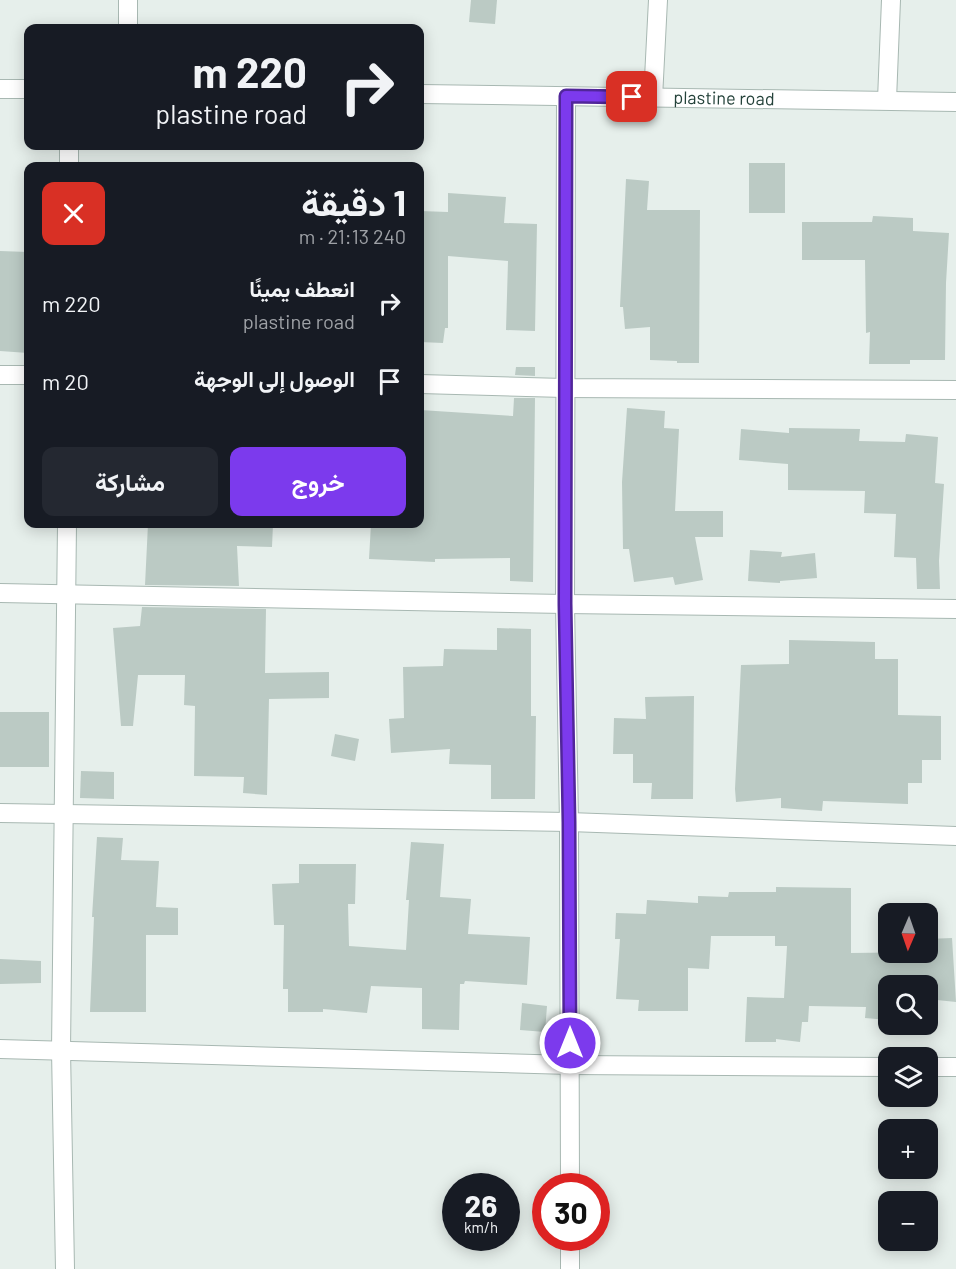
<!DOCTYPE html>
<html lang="ar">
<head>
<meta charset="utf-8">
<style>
  body { margin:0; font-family:Barlow,Vazirmatn,sans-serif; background:#242831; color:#f1f3f6; direction:rtl; height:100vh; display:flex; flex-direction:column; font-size:22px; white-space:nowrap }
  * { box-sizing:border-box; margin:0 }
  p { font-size:20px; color:#9ea1a6 }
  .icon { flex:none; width:33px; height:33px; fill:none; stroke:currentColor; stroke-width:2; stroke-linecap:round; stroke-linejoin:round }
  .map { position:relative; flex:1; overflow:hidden; direction:ltr }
  .drawer { position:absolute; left:24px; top:162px; width:400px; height:366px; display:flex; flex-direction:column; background:#171b24; border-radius:12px; box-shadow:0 3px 15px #0003; direction:rtl }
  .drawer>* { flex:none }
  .guide { position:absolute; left:24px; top:24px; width:400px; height:126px; border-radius:12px; box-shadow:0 3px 15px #0003; direction:rtl; background:#171b24; color:#f1f3f6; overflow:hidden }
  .needle { width:39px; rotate:182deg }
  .tools { position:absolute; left:878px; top:903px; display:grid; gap:12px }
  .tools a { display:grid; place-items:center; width:60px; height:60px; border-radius:12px; background:#171b24; box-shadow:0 3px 15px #0003; font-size:30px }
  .speed { position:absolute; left:442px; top:1173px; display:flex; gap:12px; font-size:30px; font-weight:700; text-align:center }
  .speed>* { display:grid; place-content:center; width:78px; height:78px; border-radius:50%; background:#171b24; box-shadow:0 3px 15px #0003; line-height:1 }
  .speed small { font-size:15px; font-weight:400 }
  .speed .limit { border:9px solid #d22; background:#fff; color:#111 }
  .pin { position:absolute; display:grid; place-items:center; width:51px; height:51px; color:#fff; margin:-26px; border-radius:12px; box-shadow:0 3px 9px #0006 }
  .me { position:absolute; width:66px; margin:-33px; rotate:0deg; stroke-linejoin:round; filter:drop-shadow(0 0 4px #0008) }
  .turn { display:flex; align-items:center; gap:21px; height:126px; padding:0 18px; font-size:27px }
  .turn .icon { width:78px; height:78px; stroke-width:2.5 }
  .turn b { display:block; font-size:42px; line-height:51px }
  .round { display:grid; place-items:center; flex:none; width:63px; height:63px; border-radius:12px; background:#242831 }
  .summary { display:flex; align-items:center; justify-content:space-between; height:102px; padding:0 18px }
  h1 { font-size:36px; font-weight:700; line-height:45px }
  .primary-button { display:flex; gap:12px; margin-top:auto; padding:12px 18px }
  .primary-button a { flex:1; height:69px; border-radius:12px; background:#7c3aed; color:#fff; font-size:24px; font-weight:700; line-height:69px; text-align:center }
  .primary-button a+a { background:#242831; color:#f1f3f6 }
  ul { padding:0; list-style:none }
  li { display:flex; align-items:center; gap:18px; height:78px; padding:0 18px }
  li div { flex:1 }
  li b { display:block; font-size:22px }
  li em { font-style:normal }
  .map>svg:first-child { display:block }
</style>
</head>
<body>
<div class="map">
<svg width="956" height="1269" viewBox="0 0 956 1269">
  <rect width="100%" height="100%" fill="#e6efeb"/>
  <!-- building -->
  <g fill="#bbcac4">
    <path d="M471,0H497L495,24L469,22Z"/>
    <rect x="749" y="163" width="36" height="50"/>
    <path d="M626,179L649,181L647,210H700L699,363H677V361L650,360V327L625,329L623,307H620Z"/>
    <path d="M448,193L506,197L504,223L537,224L535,331L506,330L508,261L448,256V328H445L443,343L420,342V211L448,212Z"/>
    <path d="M873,216L913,218V231L949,233L946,283L945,360H910V364H869L870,332L866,333L865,260H802V222H872Z"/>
    <path d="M0,251L28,252V353L0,351Z"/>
    <path d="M516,367H535V376L515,375Z"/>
    <path d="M514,398H535L533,582L510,581V558L435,559V562L369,559L371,524H420V410L513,416Z"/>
    <path d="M627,408L665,411L664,428L679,429L675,511H723V537H695L703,580L675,585L673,577L634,582L629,549H623L622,482Z"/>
    <path d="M789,428L860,429L859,441L905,442L906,434L938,437L935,483L944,484L939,561L940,589H917L916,558L894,557L896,514L864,513L865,491L788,490V464L739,460L741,429L789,433Z"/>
    <path d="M148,524H273L272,547L237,546L239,586L145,585Z"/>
    <path d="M750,550L782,552L781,557L815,553L817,578L780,581V583L748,581Z"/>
    <path d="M142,607L266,609L265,673L329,672V698L269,699L267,795L243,793L244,777L194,776L195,706L184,705L185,675H138L133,726H121L113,628L140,626Z"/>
    <path d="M497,628L531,629V716H536L535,799H491V765L449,764L450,749L391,753L389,719L404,718L403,667L443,666L444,649L497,650Z"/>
    <path d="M789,640L875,642V659H898V715L941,716V760H922V783H908V804L823,801L822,811L781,808V798L736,802L735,789L741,665L789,664Z"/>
    <path d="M694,696L693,799H651L652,783H633V754H613L614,718L646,719L645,697Z"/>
    <rect x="0" y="712" width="49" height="55"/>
    <path d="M335,734L359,739L355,761L331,756Z"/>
    <path d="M81,771L114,772V799L80,798Z"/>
    <path d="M97,837L123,838L121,860L159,861L156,907L178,908V935H146V1012H90L94,917H92Z"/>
    <path d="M411,842L444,844L440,897L471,899L468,934L530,937L527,985L465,981L464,984H460L459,1030L422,1029V988L371,986L367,1013L323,1009V1012H288V989H283L284,925H274L272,884L299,883V864H356L355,904H348L349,946L406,950L409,900H406Z"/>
    <path d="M776,887L851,888V953L927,952V939L952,938L956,1002L937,1000V1017H927V986H888V1020L865,1018L866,1007L809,1006L808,1022H802L800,1042L776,1039V1042H745L747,997L784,998L787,946H775V936H711L709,969L688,968V1011H638L639,1000L616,999L620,939H615L616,913L646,914L647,900L698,903V896L728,897L729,892H776Z"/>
    <path d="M0,959L41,961V983L0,984Z"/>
    <path d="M522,1003L547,1006L545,1032L520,1030Z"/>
  </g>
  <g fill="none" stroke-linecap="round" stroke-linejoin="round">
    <!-- minor casing -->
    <g stroke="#a8b8b2" stroke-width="20">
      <g id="minor">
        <path d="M128,28V0"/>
        <path d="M566,96L565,604L569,822L570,1186"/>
        <path d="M653,98L658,0"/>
        <path d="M887,100L891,0"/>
        <path d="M69,146V166"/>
        <path d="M0,375H28"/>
        <path d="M420,384L564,388L956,390"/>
        <path d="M0,593L565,604L956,609"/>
        <path d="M0,813L569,822L956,836"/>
        <path d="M0,1049L570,1065L888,1067"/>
        <path d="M927,1067H956"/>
        <path d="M65,1269L61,1050L67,524"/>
        <path d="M570,1269V1238"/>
      </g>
    </g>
    <!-- tertiary casing -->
    <g stroke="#a8b8b2" stroke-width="20">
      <g id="tertiary">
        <path d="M0,89H28"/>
        <path id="s1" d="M420,94L956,102"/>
      </g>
    </g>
    <!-- minor -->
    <use href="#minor" stroke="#fff" stroke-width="18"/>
    <!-- tertiary -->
    <use href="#tertiary" stroke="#fff" stroke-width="18"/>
  </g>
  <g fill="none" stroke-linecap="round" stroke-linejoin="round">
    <!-- route casing -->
    <g stroke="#51269a" stroke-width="15">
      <path id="route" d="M570,1043L569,822L565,604L566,96L632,97"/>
    </g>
    <!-- route -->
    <use href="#route" stroke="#7c3aed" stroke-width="10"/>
  </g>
  <g text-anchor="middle" stroke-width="4.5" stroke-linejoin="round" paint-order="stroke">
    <!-- street labels -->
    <g font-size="18" fill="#24423a" stroke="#f7fbf9">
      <text dy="6" stroke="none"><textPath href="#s1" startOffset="304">plastine road</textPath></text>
    </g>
  </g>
</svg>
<div class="tools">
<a><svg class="needle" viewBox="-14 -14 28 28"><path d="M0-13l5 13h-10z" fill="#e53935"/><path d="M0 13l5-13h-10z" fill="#9ea1a6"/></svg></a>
<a><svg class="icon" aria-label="search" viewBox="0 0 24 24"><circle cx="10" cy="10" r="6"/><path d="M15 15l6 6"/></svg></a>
<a><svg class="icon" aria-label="layers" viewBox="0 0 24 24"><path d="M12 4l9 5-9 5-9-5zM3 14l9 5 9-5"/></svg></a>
<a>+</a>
<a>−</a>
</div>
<div class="speed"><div>26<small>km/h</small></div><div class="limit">30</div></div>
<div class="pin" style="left:632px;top:97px;background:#d93025"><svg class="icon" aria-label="arrive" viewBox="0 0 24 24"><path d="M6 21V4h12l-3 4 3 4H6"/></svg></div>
<svg class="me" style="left:570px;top:1043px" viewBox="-20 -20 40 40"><circle r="17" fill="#7c3aed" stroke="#fff" stroke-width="3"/><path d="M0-11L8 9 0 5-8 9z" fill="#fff"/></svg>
<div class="guide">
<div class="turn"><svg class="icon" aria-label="right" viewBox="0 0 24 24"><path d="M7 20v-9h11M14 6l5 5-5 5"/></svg><div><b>220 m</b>plastine road</div></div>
</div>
<section class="drawer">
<div class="summary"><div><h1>1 دقيقة</h1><p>240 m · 21:13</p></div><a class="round" style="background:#d93025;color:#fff"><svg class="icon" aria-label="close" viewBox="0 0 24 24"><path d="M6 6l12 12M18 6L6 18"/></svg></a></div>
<ul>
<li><svg class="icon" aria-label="right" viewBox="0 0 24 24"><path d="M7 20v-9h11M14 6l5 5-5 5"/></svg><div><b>انعطف يمينًا</b><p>plastine road</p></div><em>220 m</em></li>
<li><svg class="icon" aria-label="arrive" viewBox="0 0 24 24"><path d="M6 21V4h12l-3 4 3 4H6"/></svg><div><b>الوصول إلى الوجهة</b></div><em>20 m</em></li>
</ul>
<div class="primary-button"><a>خروج</a><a>مشاركة</a></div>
</section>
</div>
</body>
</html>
